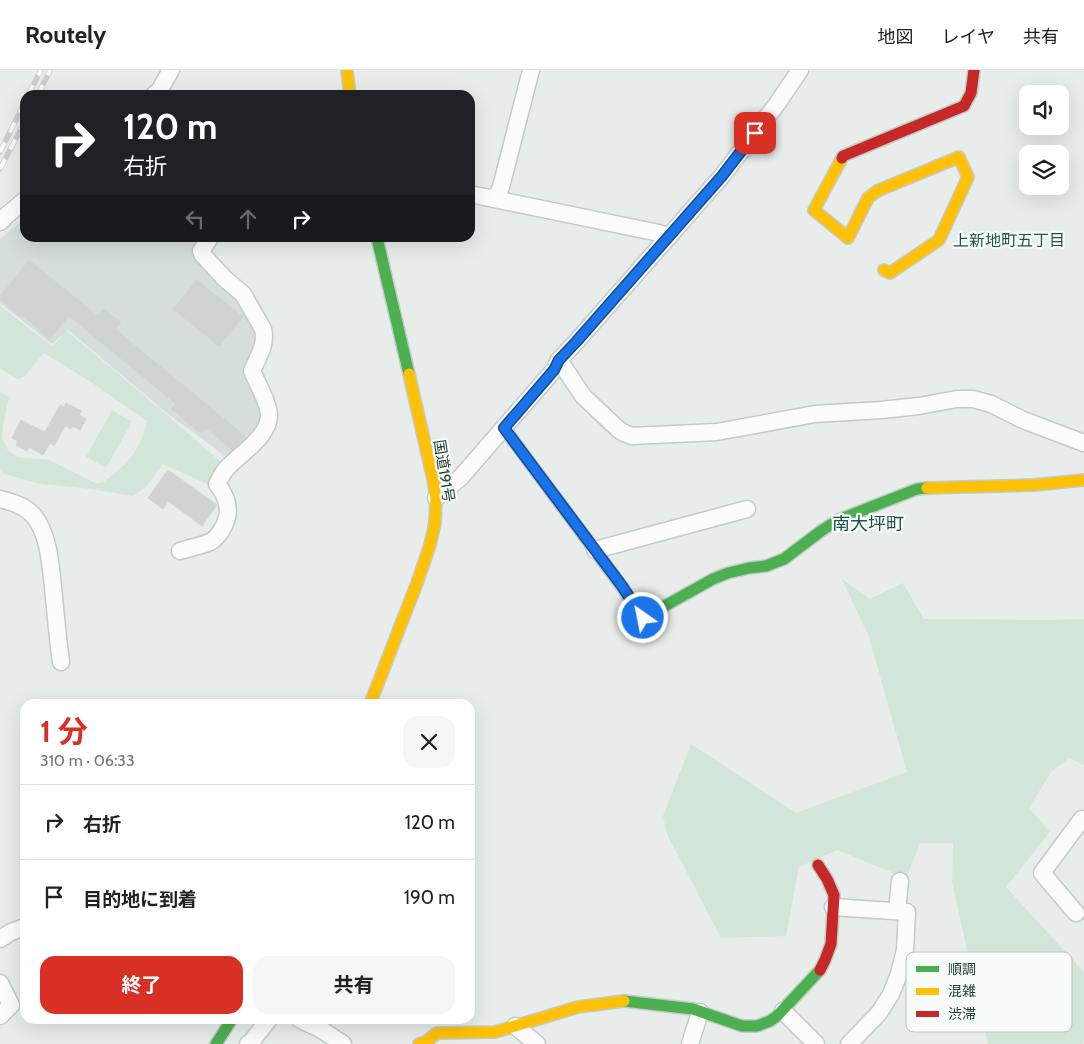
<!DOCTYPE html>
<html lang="ja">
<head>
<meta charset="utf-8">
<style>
  body { margin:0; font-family:Cabin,"Noto Sans JP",sans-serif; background:#f6f6f6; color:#222; height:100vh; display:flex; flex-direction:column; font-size:19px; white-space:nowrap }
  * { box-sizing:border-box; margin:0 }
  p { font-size:16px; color:#767676 }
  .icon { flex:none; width:28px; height:28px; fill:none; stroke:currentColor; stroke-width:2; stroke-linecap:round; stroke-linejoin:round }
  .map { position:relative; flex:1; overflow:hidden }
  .side { position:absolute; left:20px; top:629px; width:455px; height:325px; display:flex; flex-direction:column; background:#fff; border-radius:15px; box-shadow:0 5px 20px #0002 }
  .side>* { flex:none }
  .top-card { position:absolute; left:20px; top:20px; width:455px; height:152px; border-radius:15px; box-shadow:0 5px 20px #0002; background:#202124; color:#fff; overflow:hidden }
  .controls { position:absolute; left:1019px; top:15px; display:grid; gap:10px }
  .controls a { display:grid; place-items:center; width:50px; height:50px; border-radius:10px; background:#fff; box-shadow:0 5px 20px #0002; font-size:25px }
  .pin { position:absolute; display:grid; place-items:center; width:42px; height:42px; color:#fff; margin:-21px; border-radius:10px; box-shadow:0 2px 8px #0006 }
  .me { position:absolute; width:55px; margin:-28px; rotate:327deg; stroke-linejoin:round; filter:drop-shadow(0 0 4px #0008) }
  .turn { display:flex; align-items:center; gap:18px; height:105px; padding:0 20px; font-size:22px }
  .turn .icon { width:65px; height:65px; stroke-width:2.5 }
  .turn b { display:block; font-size:35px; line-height:42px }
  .lanes { display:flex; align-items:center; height:48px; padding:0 20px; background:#0003; justify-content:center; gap:25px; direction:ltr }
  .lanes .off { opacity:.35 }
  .round { display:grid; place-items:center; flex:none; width:52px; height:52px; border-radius:15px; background:#f6f6f6 }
  .headline { display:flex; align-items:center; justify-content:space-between; height:85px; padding:0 20px }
  h1 { font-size:30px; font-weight:700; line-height:38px; color:#d93025 }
  .cta { display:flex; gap:10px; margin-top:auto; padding:10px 20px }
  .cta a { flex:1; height:58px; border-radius:15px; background:#d93025; color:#fff; font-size:20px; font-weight:700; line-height:58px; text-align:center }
  .cta a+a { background:#f6f6f6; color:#222 }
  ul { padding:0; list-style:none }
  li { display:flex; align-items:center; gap:15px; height:75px; padding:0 20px; border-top:1px solid #e0e0e0 }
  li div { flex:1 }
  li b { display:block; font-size:19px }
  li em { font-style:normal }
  header { display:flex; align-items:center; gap:30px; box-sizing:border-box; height:70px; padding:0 25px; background:#fff; border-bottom:1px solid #e0e0e0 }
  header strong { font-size:24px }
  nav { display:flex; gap:28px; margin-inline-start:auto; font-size:18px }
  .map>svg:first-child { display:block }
</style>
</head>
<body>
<header>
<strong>Routely</strong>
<nav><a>地図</a><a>レイヤ</a><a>共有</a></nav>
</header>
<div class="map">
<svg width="1084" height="974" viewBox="0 0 1084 974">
  <rect width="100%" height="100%" fill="#e8edeb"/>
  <!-- built -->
  <path fill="#d6dedb" d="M25,148V168H193L199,172L232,219L260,267L258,323L262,354L250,369L226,388L216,379L168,344L68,260L52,274L0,233V169Z"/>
  <!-- green -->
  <g fill="#d1e6d8">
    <path d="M0,236L52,276L67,261L140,322L221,392L209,415L163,394L145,418L133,426L91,419L41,414L4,404L0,400V322L9,327L3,356L2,368L8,380L17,387L49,390L95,413C98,413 100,413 103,412C106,411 110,407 112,405C131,392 143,373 147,351L91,312L44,283L25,306L18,309L0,299Z"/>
    <path d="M112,340L132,352L106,398L86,387Z"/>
    <path d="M842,509L870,529L903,513L924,549L1048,550L1084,549V695L1069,688L1051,702L1029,738L1050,762L1006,817L1084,902V970L1082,974H988L952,812L953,773H920L906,808L837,780L799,797L786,866L721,868L667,764L663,746L691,674L796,743L907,702L869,567Z"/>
  </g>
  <!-- building -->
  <g fill="#cfd4d2" stroke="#d1d6d4">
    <path d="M29,190L98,246L104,239L121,252L115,259L245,366L236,377L232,380L206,358L201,364L171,339L176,334L69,246L50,269L21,245L20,246L0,229V226Z"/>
    <path d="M197,210L243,247L219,276L173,239Z"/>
    <path d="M66,333L82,341L79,345L86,349L80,360L73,356L71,359L65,356L54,376L50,373L43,385L29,377L27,381L16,375L18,371L12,368L21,350L45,362L60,335L64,337Z"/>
    <path d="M168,400L217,435L202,456L168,431L163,439L148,428Z"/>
  </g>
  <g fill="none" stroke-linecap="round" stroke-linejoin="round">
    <!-- street casing -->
    <g stroke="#c5cac8" stroke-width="19">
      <g id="street">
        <path d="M154,25L159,21L171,0"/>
        <path d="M470,124L659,163L669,167"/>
        <path d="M495,129L501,117L531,0"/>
        <path d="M0,152L7,145L25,130"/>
        <path d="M559,290L583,326L618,359L624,363L632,366L717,362L815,344L881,340L919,336L957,329H973L991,334L1023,350L1084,373"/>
        <path d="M436,428L461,407L554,300L559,290L576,272L722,106L777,34L800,0"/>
        <path d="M0,429C12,432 26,436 34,446C50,466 51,501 54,527C56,549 58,570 61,592"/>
        <path d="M595,480L747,439"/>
        <path d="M180,481C189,478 201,476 210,472C215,470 218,465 221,461C232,444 229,429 217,414C220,409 223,402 227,398C241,383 270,366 269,344C268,331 257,313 252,301C258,287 267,274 263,259L243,224L225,209L202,184L201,181L210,168"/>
        <path d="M833,837L907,842L905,880L899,904L891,924L879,943L849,974"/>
        <path d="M897,841L900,811"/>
        <path d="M1076,843L1042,803L1082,749L1084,750"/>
        <path d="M0,869L11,862L25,857"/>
        <path d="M0,913L11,935L0,946"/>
        <path d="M783,941L816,974"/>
        <path d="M299,949L322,960L343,974"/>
        <path d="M515,956L537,974"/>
        <path d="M248,974L252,971L269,949"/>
        <path d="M690,974L700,942"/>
      </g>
    </g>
    <!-- fast casing -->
    <g stroke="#c3cbc8" stroke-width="14">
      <g id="fast">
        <path d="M377,168L409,304"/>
        <path d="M623,518L643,548L713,509L728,503L749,498L766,496L784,489L821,461L838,450L917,419L927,418"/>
        <path d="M624,931L693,939L742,956H757L770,951L777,946L820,900"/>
        <path d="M216,974L232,949"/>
      </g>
    </g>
    <!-- slow casing -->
    <g stroke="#c3cbc8" stroke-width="14">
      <g id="slow">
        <path d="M347,0L350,25"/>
        <path d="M842,88L814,140L848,168L868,128L877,121L959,87L968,107L939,170L890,203L884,200"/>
        <path d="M504,358L623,518"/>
        <path d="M927,418L1034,415L1084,410"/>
        <path d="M370,634L417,513L430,475L435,453L436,428L433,409L409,304"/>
        <path d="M419,974L426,972L437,963L495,962L578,937L624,931"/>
      </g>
    </g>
    <!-- jam casing -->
    <g stroke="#c3cbc8" stroke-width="14">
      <g id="jam">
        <path d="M842,88L843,86L964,36L971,23L974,0"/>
        <path d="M818,795L827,809L834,825L831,874L825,890L820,900"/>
      </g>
    </g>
    <!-- street -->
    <use href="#street" stroke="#fcfcfc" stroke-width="16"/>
    <!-- fast -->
    <use href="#fast" stroke="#4caf50" stroke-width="11"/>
    <!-- slow -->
    <use href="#slow" stroke="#ffc107" stroke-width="11"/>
    <!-- jam -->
    <use href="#jam" stroke="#c62828" stroke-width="11"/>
    <!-- rail casing -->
    <g stroke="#c9cdcc" stroke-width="5.5">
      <g id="rail">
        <path d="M28,25L41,0"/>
        <path d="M38,25L50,0"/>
        <path d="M0,82L25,32"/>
        <path d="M0,99L25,51"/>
      </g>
    </g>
    <!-- rail -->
    <use href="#rail" stroke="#f7fbf9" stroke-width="4" stroke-dasharray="11" stroke-linecap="butt"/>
  </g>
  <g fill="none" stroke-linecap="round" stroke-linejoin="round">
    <!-- route casing -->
    <g stroke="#114b97" stroke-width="12">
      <path id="route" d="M643,548L622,516L504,358L554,300L559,290L576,272L722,106L755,63"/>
    </g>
    <!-- route -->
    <use href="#route" stroke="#1a73e8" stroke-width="9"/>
  </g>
  <g text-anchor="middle" stroke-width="4.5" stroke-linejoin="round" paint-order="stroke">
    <!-- street labels -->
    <g font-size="15" fill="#24423a" stroke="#f7fbf9">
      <text transform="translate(444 401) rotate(81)" y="5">国道191号</text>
    </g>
    <!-- neighbourhood labels -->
    <g font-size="16" fill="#1f5548" stroke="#f7fbf9">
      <text x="1009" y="176">上新地町五丁目</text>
    </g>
    <!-- quarter labels -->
    <g font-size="18" fill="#1f5548" stroke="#f7fbf9">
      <text x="868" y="460">南大坪町</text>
    </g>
  </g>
  <!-- legend -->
  <rect x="906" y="882" width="166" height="80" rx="8" fill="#f7fbf9" stroke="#b8c4c0" stroke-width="1"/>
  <rect x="916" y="896" width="23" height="6" fill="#4caf50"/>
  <rect x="916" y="918" width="23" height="7" fill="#ffc107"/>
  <rect x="916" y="941" width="23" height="6" fill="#c62828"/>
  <g font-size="14" fill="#24423a">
    <text x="948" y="904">順調</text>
    <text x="948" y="926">混雑</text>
    <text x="948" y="949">渋滞</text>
  </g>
</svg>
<div class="controls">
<a><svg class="icon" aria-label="sound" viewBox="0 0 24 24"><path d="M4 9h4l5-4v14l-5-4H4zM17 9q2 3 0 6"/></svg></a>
<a><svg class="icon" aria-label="layers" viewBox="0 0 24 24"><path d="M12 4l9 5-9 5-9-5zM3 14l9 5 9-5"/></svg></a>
</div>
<div class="pin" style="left:755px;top:63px;background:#d93025"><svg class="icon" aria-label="arrive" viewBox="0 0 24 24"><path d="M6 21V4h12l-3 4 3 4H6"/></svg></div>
<svg class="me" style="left:643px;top:548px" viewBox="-20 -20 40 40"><circle r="17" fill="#1a73e8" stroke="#fff" stroke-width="3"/><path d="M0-11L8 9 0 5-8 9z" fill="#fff"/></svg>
<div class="top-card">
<div class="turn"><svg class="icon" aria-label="right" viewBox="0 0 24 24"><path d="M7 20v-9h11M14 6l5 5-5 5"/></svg><div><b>120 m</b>右折</div></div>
<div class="lanes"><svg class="icon off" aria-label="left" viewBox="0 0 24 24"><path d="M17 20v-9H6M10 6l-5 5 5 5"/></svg><svg class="icon off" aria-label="ahead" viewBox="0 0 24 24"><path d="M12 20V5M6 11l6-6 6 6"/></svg><svg class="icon" aria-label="right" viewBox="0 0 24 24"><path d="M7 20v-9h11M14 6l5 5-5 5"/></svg></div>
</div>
<section class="side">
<div class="headline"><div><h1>1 分</h1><p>310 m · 06:33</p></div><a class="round"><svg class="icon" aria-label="close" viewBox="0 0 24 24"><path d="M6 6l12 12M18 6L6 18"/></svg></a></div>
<ul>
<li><svg class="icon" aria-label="right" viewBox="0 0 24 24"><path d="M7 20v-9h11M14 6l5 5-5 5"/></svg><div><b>右折</b></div><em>120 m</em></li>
<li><svg class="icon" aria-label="arrive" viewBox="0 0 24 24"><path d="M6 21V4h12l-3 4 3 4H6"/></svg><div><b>目的地に到着</b></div><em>190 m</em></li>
</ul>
<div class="cta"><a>終了</a><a>共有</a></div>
</section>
</div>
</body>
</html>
